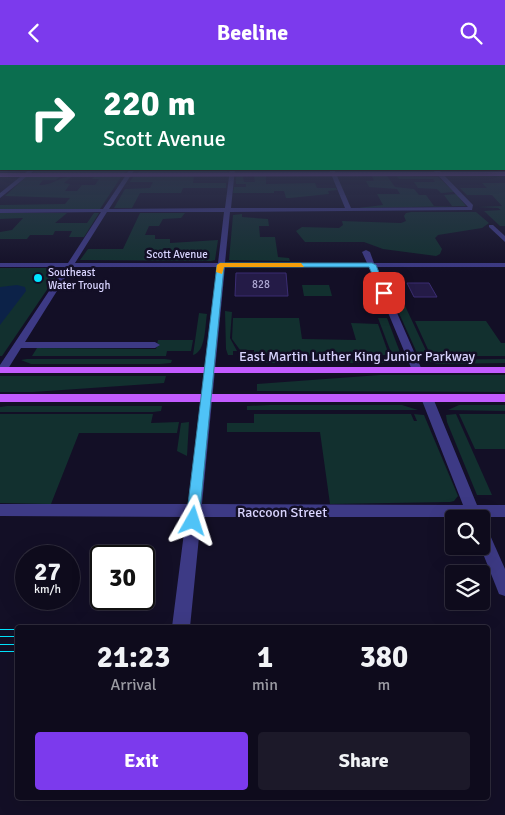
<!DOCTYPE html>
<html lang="en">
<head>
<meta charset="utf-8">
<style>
  body { margin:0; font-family:Signika,sans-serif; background:#1c1929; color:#f1f3f6; height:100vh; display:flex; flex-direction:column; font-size:19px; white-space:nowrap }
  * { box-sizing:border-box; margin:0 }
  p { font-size:16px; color:#9b9ba3 }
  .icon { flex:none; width:28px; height:28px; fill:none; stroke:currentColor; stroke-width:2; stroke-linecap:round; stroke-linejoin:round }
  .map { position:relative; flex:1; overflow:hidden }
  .drawer { position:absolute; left:15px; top:560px; width:475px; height:175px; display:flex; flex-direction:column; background:#0e0b1c; border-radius:5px; box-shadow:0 5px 20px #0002,0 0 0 1px #2e2b3b }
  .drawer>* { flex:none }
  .guide { position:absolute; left:0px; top:0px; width:505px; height:105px; box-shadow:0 5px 20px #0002,0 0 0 1px #2e2b3b; background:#0b6e4f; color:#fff; overflow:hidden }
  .controls { position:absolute; left:445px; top:445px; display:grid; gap:10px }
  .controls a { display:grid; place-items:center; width:45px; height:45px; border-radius:5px; background:#0e0b1c; box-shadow:0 5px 20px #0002,0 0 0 1px #2e2b3b; font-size:25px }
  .speed { position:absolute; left:15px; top:480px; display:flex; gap:10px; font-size:25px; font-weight:700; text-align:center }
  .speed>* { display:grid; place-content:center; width:65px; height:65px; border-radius:50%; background:#0e0b1c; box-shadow:0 5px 20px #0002,0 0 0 1px #2e2b3b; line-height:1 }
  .speed small { font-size:12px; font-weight:400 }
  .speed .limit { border:2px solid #111; border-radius:8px; background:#fff; color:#111 }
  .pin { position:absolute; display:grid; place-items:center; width:42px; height:42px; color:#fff; margin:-21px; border-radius:10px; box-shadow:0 2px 8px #0006 }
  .me { position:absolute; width:55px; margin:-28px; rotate:6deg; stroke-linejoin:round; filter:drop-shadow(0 0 4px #0008) }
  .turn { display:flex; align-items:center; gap:18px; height:105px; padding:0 20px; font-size:22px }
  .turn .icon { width:65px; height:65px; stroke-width:2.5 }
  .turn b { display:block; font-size:35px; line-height:42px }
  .eta { display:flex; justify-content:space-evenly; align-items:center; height:85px; text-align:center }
  .eta b { font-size:30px; font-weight:700; line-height:35px }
  .primary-button { display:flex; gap:10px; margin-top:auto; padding:10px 20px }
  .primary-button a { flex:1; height:58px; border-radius:5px; background:#7c3aed; color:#fff; font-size:20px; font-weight:700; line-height:58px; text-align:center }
  .primary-button a+a { background:#1c1929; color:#f1f3f6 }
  header { display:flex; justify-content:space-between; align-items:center; height:65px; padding:0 20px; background:#7c3aed; color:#fff; font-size:22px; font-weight:700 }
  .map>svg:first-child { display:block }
</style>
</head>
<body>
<header><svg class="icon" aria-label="back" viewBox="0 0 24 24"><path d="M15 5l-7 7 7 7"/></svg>Beeline<svg class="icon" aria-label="search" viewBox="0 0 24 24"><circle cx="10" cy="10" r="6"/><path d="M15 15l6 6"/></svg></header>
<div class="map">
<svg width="505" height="750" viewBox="0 0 505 750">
  <rect width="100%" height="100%" fill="#130f26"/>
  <!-- green -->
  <g fill="#12302f">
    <path d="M37,104L128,105L124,108H33Z"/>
    <path d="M227,104V107L138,108L140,105Z"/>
    <path d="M27,111H60L56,115H43L39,120C55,120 57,112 71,112L64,118L70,119L65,126H77L82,120H95L99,114H92L94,112H121L100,144H0V140L65,139L70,133L5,131Z"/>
    <path d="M194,111L193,118H226V123H183L181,128H140L132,143H114L125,124L150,123L153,117H130L133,112Z"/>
    <path d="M239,111H243L244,117H255L254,111H266V119L315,118L317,123H336L337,125L328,126L329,129L290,133H286L284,126H274V128H233L234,122H246V119H236V112Z"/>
    <path d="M372,111H387L395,122L414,124L419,130H426L434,141H452L444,130L456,129L466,141L358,143L383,140L377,129H400L397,124L369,122L366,116H374Z"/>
    <path d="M397,111L438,112L454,127L441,128L437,124L418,123L414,117H435L433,114H399Z"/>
    <path d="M482,118H505V161H500L484,146L501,145L498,143L478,142L502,141L492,130H467L460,123H487Z"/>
    <path d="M411,147H476L489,158L482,163L438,170L435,173L442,184L440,189L436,191L383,184L364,177H305L296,166L302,162L339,163L343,160L342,156L401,158L406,156L404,151L406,148Z"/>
    <path d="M0,148H67L55,158H87L94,148H99L84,172H69L72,166H55L53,170H30L27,174H0V167L12,165L23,153L0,154Z"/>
    <path d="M140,148H185L181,153L163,154L159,161H149L145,170H155V174H170V178L218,175L215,195L211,196L80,195L88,184H123Z"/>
    <path d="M242,149V152L268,154L269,161H259L260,172H275L278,192L289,193L290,196L229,195L233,150Z"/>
    <path d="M0,203H54L59,207L2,291H0Z"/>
    <path d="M386,213H392L428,290L417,288L384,215Z"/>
    <path d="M302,220H329L332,231H304Z"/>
    <path d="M225,246L232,247L230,273L237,286H233V290H228L226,284Z"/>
    <path d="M199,248L207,249C205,260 206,287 193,290Z"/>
    <path d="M233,253H299L302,274L356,275L351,258L378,259L389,290L254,291V285H240L232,274Z"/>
    <path d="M378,253H387L401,290H392Z"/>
    <path d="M415,256H486L501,278H505V291H431Z"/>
    <path d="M158,275H193L191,286H167L166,291H32L37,283L156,284Z"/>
    <path d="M27,294H165L172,295L171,298L160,299H31L21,295Z"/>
    <path d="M393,294L399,295L387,298H247V295Z"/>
    <path d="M505,294V298L437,299L425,295Z"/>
    <path d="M380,310H505V327L257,326V319Z"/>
    <path d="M0,311H166L164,318L33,327H0Z"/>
    <path d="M270,340H402L418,345H247V341Z"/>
    <path d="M459,340H505V346L448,345Z"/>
    <path d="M7,341H162L161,346L153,347H0V342Z"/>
    <path d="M0,349H153L151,358L179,357L177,368H79L51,439L0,438Z"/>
    <path d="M254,349H411L414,356H417L414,349L424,350L458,431L454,436L450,437L330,439L320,367H227V358H254Z"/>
    <path d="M456,349L492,430H477L447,357L446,350Z"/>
    <path d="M459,349H505V384H475Z"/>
    <path d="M189,357L187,391L177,386L181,358Z"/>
  </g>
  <!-- water -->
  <path fill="#0c2248" d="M17,220L25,222L26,226L0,260V222Z"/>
  <!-- building -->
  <g fill="#241b47" stroke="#3b2d73">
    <path d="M236,208H286L288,231H235Z"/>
    <path d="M407,218H429L437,232H414Z"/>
  </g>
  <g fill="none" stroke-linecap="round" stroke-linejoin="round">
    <!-- minor -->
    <g fill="#3d3a85" fill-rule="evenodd">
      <path d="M30,104H36L0,133V128Z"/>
      <path d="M130,104H135L109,144L225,143L230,104H235L231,143H345L329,104H334L351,143L468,142L432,104H438L473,140L472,145L230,147L225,198H367L362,187L366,185L370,187L374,198H505V202H377L422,305L417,308L412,305L369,202H225L202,439L463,440L421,333L427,329L433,333L477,440H505V452H483L481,458V454L468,452H201L190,562H172L186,452L0,451V439H188L217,202H72L25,277H155L160,280L155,283H21L6,307L0,308V300L65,202H0V198H68L101,147L0,148V144H103ZM107,147H224L218,198H75Z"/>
      <path d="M489,160H493L505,171V177L489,162Z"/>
      <path d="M481,459L486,461L505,504V531L499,529L480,481Z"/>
    </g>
    <!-- major -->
    <g fill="#c25bff" fill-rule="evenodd">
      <path d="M505,107V111L0,112V108Z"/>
      <rect x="0" y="302" width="505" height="6"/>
      <rect x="0" y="329" width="505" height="8"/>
    </g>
    <!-- rail casing -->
    <g stroke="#00e5ff" stroke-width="8">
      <g id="rail">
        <path d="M0,568H18"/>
        <path d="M0,583H18"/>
      </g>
    </g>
    <!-- rail -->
    <use href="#rail" stroke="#130f26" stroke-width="6" stroke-dasharray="18" stroke-linecap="butt"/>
  </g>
  <!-- sky -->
  <linearGradient id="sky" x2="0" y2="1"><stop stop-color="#0a0815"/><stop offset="0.49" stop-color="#333752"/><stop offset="1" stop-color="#333752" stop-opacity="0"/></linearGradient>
  <rect width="505" height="206" fill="url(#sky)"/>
  <!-- route -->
  <path fill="#4fc3f7" stroke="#337fa1" d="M220,198H372L376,200L387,228L381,229L369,202H224L199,456L197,460L193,462L188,460L186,456L217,200Z"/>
  <!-- slow -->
  <path fill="#f59e0b" d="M301,198L304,202H224L222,209L216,207L217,200L220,198Z"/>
  <!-- markers -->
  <circle fill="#00e5ff" stroke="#130f26" stroke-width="2" cx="38" cy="213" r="5"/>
  <g text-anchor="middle" stroke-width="5" stroke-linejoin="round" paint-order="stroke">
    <!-- far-street labels -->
    <g font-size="11" fill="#d9d4ff" stroke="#130f26">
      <text x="177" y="193">Scott Avenue</text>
    </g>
    <!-- far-poi labels -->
    <g font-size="11" fill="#d9d4ff" stroke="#130f26" text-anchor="start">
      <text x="48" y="211">Southeast<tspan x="48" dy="13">Water Trough</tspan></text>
    </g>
    <!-- number labels -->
    <g font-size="11" fill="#aca6d1">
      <text x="261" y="223">828</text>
    </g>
    <!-- street labels -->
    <g font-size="14" fill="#d9d4ff" stroke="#130f26">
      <text x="357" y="296">East Martin Luther King Junior Parkway</text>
      <text x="282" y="452">Raccoon Street</text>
    </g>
  </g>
</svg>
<div class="controls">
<a><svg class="icon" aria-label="search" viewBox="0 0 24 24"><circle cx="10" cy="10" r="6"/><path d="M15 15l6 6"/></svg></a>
<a><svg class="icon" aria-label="layers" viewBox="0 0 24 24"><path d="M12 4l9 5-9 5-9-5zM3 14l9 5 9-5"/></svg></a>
</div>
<div class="speed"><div>27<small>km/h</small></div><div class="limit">30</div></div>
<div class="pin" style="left:384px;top:228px;background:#d93025"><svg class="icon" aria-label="arrive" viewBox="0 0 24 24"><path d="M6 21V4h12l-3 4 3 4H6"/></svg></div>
<svg class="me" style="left:193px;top:456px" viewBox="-20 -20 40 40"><path d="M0-17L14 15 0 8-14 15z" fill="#4fc3f7" stroke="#fff" stroke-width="4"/></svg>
<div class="guide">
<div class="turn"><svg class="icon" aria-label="right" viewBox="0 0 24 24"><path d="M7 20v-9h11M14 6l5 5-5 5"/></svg><div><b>220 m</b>Scott Avenue</div></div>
</div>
<section class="drawer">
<div class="eta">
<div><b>21:23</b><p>Arrival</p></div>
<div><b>1</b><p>min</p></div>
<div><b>380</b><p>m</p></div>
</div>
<div class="primary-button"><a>Exit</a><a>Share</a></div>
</section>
</div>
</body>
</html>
